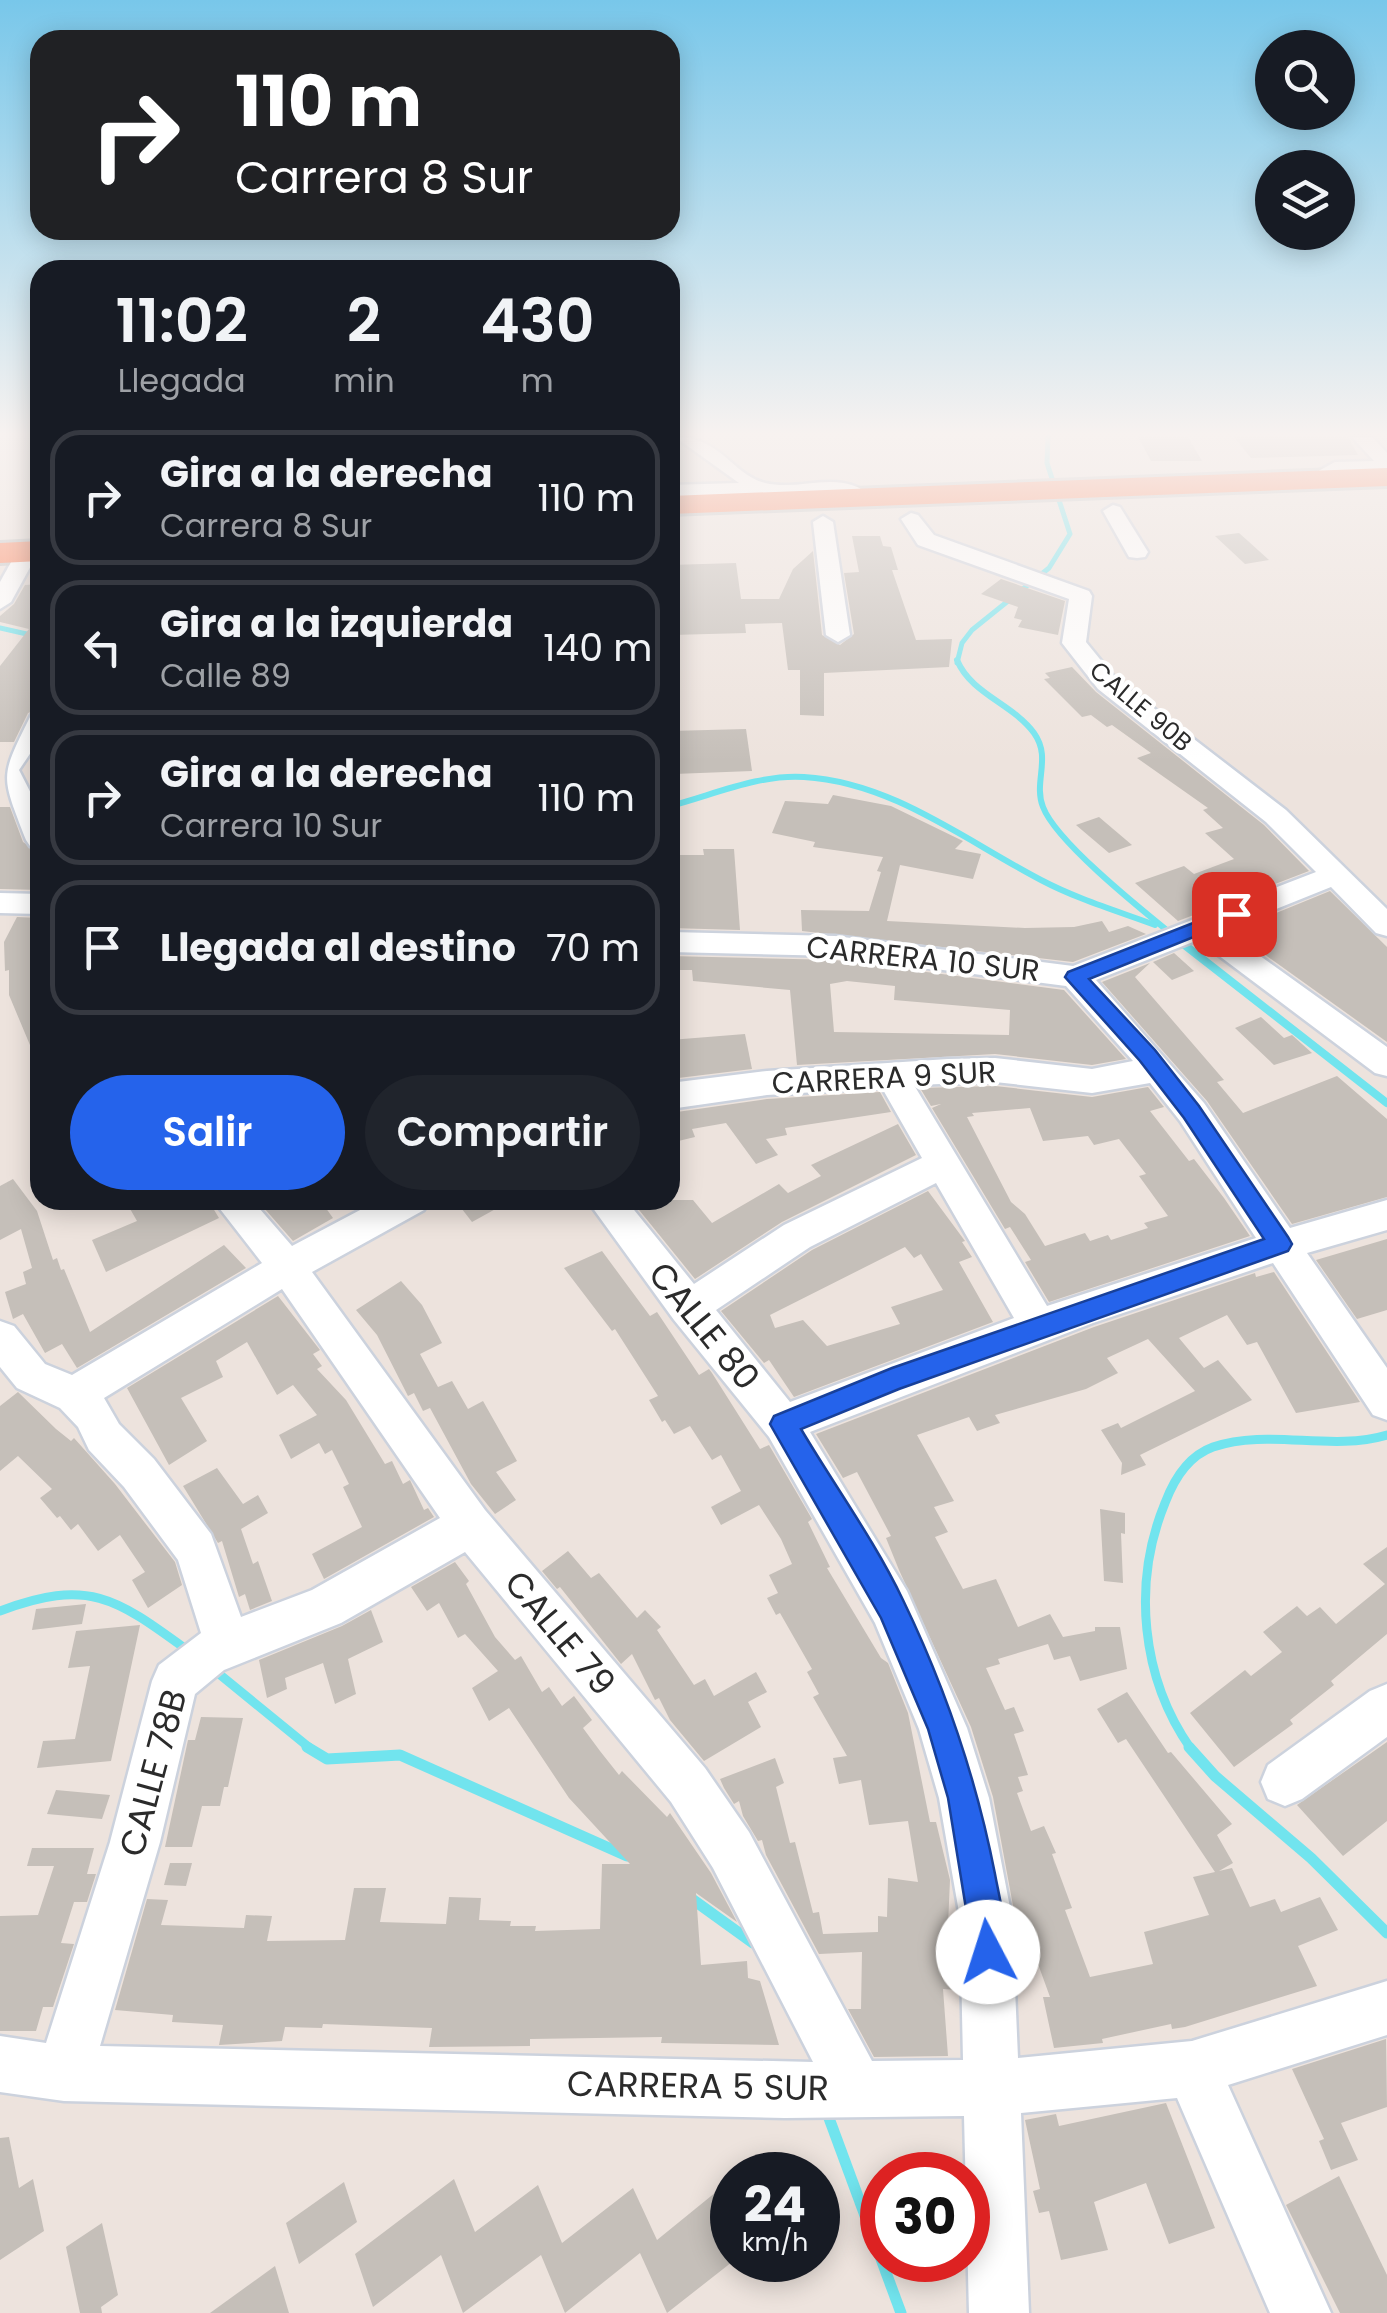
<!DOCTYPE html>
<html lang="es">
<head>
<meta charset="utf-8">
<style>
  body { margin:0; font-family:Poppins,sans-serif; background:#20242c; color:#f1f3f6; height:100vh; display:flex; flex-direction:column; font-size:38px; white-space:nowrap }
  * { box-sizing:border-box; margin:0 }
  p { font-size:32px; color:#9ea1a6 }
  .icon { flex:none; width:55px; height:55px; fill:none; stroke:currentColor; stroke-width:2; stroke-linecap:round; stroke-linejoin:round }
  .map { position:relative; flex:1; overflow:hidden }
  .drawer { position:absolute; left:30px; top:260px; width:650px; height:950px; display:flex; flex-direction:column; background:#171b24; border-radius:30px; box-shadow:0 5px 25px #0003 }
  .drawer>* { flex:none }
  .top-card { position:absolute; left:30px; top:30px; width:650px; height:210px; border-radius:30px; box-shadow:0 5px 25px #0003; background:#202124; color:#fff; overflow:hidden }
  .buttons { position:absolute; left:1255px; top:30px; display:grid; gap:20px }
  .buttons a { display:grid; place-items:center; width:100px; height:100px; border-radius:50%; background:#171b24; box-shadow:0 5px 25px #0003; font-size:50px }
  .speed { position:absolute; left:710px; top:2152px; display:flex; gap:20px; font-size:50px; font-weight:700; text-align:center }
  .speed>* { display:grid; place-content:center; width:130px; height:130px; border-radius:50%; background:#171b24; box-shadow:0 5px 25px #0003; line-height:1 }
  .speed small { font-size:25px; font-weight:400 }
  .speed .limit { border:15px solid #d22; background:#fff; color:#111 }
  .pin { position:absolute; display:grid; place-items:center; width:85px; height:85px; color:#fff; margin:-42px; border-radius:20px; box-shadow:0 5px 15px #0006 }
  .me { position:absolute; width:110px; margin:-55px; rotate:355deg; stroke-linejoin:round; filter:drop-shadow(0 0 8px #0008) }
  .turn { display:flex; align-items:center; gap:35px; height:210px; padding:0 40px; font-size:45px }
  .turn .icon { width:130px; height:130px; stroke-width:2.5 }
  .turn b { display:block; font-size:70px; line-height:85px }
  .eta { display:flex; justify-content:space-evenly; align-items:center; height:170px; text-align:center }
  .eta b { font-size:60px; font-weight:600; line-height:70px }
  .button { display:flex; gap:20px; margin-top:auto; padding:20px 40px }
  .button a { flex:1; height:115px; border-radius:60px; background:#2563eb; color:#fff; font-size:40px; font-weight:600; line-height:115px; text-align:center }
  .button a+a { background:#20242c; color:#f1f3f6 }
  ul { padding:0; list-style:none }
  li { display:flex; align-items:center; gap:30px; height:135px; margin:0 20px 15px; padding:0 20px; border:5px solid #363941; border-radius:30px }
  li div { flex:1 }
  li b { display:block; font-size:38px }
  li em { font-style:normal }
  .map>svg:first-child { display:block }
</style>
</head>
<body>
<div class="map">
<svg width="1387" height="2313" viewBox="0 0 1387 2313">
  <rect width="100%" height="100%" fill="#ede3dd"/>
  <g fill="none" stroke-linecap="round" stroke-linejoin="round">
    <!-- stream-far4 -->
    <g stroke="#71e4ee" stroke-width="5">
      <path d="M0,628L40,637"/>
      <path d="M957,663L962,643L972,630L1049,568L1070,534L1047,463L1048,437"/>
    </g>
    <!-- stream-far3 -->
    <g stroke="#71e4ee" stroke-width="6">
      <path d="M957,660C971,694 1013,704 1034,733C1052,758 1033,782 1043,807C1057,844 1152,918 1185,945"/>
      <path d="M670,806C713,795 759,774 804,777C892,782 966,841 1041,880C1077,899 1117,911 1155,925"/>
    </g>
    <!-- stream-far2 -->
    <path stroke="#71e4ee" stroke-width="8" d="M1182,943L1387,1103"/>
    <!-- stream-far1 -->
    <g stroke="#71e4ee" stroke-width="9">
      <path d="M0,1611C90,1577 117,1599 190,1652"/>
      <path d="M213,1669L311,1749"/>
      <path d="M1191,1749C1141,1678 1132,1583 1165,1503C1174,1479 1188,1456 1213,1447C1269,1428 1330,1452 1387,1435"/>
    </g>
    <!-- stream -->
    <g stroke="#71e4ee" stroke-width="11">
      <path d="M307,1747L327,1759L400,1755L627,1856"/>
      <path d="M1189,1747L1215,1776L1311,1858L1387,1933"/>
      <path d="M692,1899L753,1943"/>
      <path d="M826,2110L901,2313"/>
    </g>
  </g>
  <!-- building -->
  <g fill="#c5bfb9" fill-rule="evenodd">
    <path d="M1138,437H1188L1202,461H1151Z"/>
    <path d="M1234,437H1348L1358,455L1251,458Z"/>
    <path d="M1239,533L1248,541L1269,560L1245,564L1215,536Z"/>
    <path d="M852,536H880L883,546L891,547L898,570H892L916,640L952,639L949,667L824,673V716L800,715V670H788L782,623L745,624L746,633L672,635L670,565L736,563L741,599H779L793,569L813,551L822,635L840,645L854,634L844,573L859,572Z"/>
    <path d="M1001,579L1065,601L1058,635L1018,627L1022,620L1014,618L1018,607L981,594Z"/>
    <path d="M40,584V709L28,713L14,742H0V666L29,629L0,622V616L14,604L25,585Z"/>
    <path d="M1072,667L1096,692L1264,825L1309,871L1178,921L1135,883L1184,866L1194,874L1234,859L1205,833L1223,828L1203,810L1208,808L1137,758L1151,753L1112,725L1107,727L1091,715L1082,717L1044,679L1050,678L1045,673Z"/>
    <path d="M746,729L752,771L674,774L670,731Z"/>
    <path d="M833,795L891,806L963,841L955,849L981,854L973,879L900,865L887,921L1025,928L1074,927L1102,921L1109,932L1128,926L1146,934L1073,962L802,931L801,910L869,911L881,872L877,871L883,857L813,847L815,842L772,833L785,801L828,804Z"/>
    <path d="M0,807H10L23,842L38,852L40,890L0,889Z"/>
    <path d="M1099,817L1132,845L1109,853L1076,825Z"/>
    <path d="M703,849H734L740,930L670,928L671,855H704Z"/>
    <path d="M1330,891L1387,947V1042L1232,931Z"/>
    <path d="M17,917L40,918V1069L9,995V970L5,971L4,942Z"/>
    <path d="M1174,953L1194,971L1172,980L1153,962Z"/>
    <path d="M670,956L835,960L1064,990L1126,1059L1092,1065L995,1054L797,1065L790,990L693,981L692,970H670ZM847,981L895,986L894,1000L1010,1010L1009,1035L834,1032L830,984Z"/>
    <path d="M1150,963L1135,977L1224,1080L1217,1082L1243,1113L1337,1076L1387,1119V1197L1292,1224L1207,1101L1102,982Z"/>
    <path d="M1261,1017L1284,1038L1292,1035L1312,1053L1274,1065L1235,1028Z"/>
    <path d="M745,1034L752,1069L670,1079V1040Z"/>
    <path d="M995,1086L1092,1097L1148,1087L1164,1107L1150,1111L1189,1161L1194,1159L1224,1198L1250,1236L1049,1302L1025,1262L1031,1260L1010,1227L1005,1229L932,1108L941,1104L931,1106L920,1088ZM1030,1108L1043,1141L1088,1136L1094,1145L1119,1139L1146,1174L1139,1176L1168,1216L1144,1223L1148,1228L1111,1240L1108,1235L1090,1241L1085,1233L1045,1246L1025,1214L1011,1202L967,1117L974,1116L972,1113Z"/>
    <path d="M880,1092L891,1112L785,1128L787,1135L766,1139L778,1155L756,1164L726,1123L692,1129L695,1137L670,1143V1113L767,1099Z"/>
    <path d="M898,1124L916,1155L782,1222L695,1279L631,1200H693L712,1223L779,1184L788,1193L821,1176L811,1165Z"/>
    <path d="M13,1179L37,1211L53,1260L57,1258L61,1270L64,1269L90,1332L224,1245L246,1268L77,1368L62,1344L45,1353L23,1314L13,1319L5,1292L26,1284L23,1272L32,1268L21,1229L0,1240V1186Z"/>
    <path d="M928,1191L965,1241L962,1242L972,1257L959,1262L993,1322L794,1397L769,1360L764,1363L721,1311L812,1250ZM905,1247L914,1258L921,1254L943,1290L891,1307L900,1324L827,1346L803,1320L775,1328L770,1315Z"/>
    <path d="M125,1200H208L219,1218L106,1272L92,1240L137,1221Z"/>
    <path d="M257,1200H320L333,1218L293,1241Z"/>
    <path d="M455,1200H512L472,1222Z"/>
    <path d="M1387,1239V1310L1357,1319L1316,1260Z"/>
    <path d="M602,1251L650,1316L657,1312L699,1375L709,1369L712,1373L760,1449L769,1445L812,1519L808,1522L830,1567L827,1568L881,1658L888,1663L908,1713L930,1822H936L950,1880L948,1925L956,1926V1990L943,1989L948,2056L874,2057L848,2009H861L862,1952L819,1954L766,1855L762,1840L758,1841L743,1816L739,1801L734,1804L724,1788L720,1779L775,1758L784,1783L776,1787L790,1843L795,1842L813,1913L819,1912L823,1934L878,1932V1916L887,1917L888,1878L918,1882L908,1821L869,1825L861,1780L839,1784L833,1758L847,1756L813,1697L819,1694L807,1672L812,1669L780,1613L776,1615L767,1598L778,1593L769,1575L792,1564L781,1539L759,1505L721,1525L711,1507L741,1491L721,1455L712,1460L690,1426L674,1434L665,1420L662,1422L649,1400L658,1396L615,1329L612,1331L564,1268Z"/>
    <path d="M1274,1272L1360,1402L1296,1413L1257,1342L1247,1345L1227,1315L1179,1338L1204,1368L1218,1360L1252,1400L1140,1455L1146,1465L1121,1475L1122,1463L1101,1430L1118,1423L1121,1428L1195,1391L1148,1339L1107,1358L1118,1373L1086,1389L995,1415L1000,1423L977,1431L969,1417L917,1435L954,1501L934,1507L948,1532L935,1537L963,1589L996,1579L1018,1627L1050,1614L1063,1637L1095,1631V1627H1120L1127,1669L1080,1681L1070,1656L1054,1660L1048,1644L998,1659L1000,1664L986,1668L1005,1710L1014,1707L1024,1731L1014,1734L1028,1775L1018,1777L1023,1791L1017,1793L1031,1831L1044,1826L1056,1853L1052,1854L1072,1908L1065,1910L1090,1977L1153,1964L1144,1932L1209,1915L1193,1877L1215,1872L1126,1739L1118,1743L1097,1709L1127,1692L1168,1753L1171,1752L1232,1824L1217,1835L1233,1863L1219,1871L1232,1868L1250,1907L1275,1899L1281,1912L1320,1897L1338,1930L1298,1946L1317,1986L1185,2027L1172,2029L1171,2024L1102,2039L1103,2043L1054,2048L1043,1997H1050L1022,1920L1016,1922L993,1797L971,1727L899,1570L886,1538L891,1536L857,1472L843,1478L816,1434L1094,1327L1255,1273L1256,1277Z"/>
    <path d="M401,1281L422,1305L442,1343L420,1354L438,1387L452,1381L468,1409L483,1401L517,1461L496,1472L516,1500L495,1514L471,1484L430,1408L423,1411L414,1393L408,1396L377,1335L356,1310Z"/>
    <path d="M278,1296L320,1350L313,1354L322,1366L317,1369L346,1400L385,1464L392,1461L403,1484L410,1480L424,1510L428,1508L434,1517L324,1579L312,1554L362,1527L343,1487L349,1484L332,1450L325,1454L319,1443L291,1459L279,1435L317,1415L293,1385L277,1395L247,1342L216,1361L223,1377L181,1398L207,1441L169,1465L127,1388Z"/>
    <path d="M18,1392L56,1429L71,1441L74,1438L115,1484L175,1562L182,1585L148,1608L132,1580L145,1572L120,1535L98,1551L78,1524L71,1530L60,1516L57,1518L40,1498L52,1489L18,1456L0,1471V1406Z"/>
    <path d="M217,1468L243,1504L258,1495L268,1513L241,1529L253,1564L258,1561L272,1601L250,1610L245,1594L239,1597L222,1541L218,1543L183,1486Z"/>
    <path d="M1100,1509L1125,1513V1534L1121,1533L1123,1583L1104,1581Z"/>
    <path d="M1387,1547V1634L1331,1681L1334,1685L1290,1720L1293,1724L1234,1767L1190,1713L1245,1670L1251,1676L1282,1652L1263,1632L1297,1606L1307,1616L1320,1607L1336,1624L1385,1584L1363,1564Z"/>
    <path d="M568,1551L591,1578L599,1573L637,1618L645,1610L661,1627L657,1630L694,1685L705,1679L714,1696L756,1672L767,1692L748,1702L761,1727L704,1761L670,1720L659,1698L655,1700L632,1654L621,1664L560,1587L557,1589L542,1571Z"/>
    <path d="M455,1562L469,1581L466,1584L495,1637L515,1660L521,1656L542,1692L549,1687L562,1706L574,1696L592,1720L583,1728L600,1751L619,1775L622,1771L667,1817L670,1813L711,1873L737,1922L696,1893L701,1965L747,1961L748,1978L760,1981L779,2045L661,2043L662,2037L530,2039V2046L429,2047L432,2028L323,2024L322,2028L285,2027L282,2041L219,2045L223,2025L172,2022L173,2015L115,2010L147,1899L168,1900L161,1925L244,1928L246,1915L272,1916L267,1941L345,1940L354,1888H386L380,1922L446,1924L449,1897L481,1898L479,1920L511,1921L510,1926H536L535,1931L600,1929L602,1864H630L569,1798L509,1708L489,1721L472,1688L498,1671L465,1634L458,1638L439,1603L427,1611L411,1587Z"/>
    <path d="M86,1604L82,1624L32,1630L36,1609Z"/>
    <path d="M371,1610L383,1642L348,1659L356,1694L335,1704L323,1663L285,1678L287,1689L267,1698L259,1660L342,1626Z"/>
    <path d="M140,1625L111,1761L37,1768L43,1741L75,1739L90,1666L68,1668L76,1631Z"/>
    <path d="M201,1717L243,1718L228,1787H224L220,1806H202L192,1847H165L188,1740H195Z"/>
    <path d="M1387,1742V1821L1343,1856L1297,1805Z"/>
    <path d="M56,1790L110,1795L102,1819L47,1814Z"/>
    <path d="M32,1848H94L87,1874H96L87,1902H74L61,1943L74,1944L53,2007H43L36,2031H0V1916L38,1915L54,1866H27Z"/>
    <path d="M170,1863H192L186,1886L164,1885Z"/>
    <path d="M1386,2039L1387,2107L1341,2123L1358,2160L1331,2170L1319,2141L1324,2139L1292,2069Z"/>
    <path d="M1166,2103L1215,2228L1169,2244L1146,2183L1094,2202L1108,2250L1061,2260L1049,2211L1039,2213L1033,2191L1040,2189L1025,2120L1056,2114L1059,2126Z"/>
    <path d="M9,2137L19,2188L33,2179L44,2231L0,2260V2138Z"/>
    <path d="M1339,2176L1387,2275V2313H1340L1286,2205Z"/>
    <path d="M454,2179L475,2232L538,2185L562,2243L633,2188L657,2240L732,2179V2262L667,2313L640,2253L565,2313L541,2255L463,2313L441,2255L373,2307L355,2254Z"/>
    <path d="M344,2182L357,2222L299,2264L286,2223Z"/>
    <path d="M102,2223L118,2295L101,2307L102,2313H80L66,2247Z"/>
    <path d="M275,2266L289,2313H210Z"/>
  </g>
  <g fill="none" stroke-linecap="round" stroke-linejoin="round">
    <!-- minor casing -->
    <g stroke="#ccd2dd" stroke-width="5">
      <g id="minor">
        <path d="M675,437C722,437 731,474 765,483C802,492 842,467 873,498L863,504L835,493L670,497V485L739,483Z"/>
        <path d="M1352,437H1372L1387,453V473L1339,474L1325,483H1311V475L1335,462L1374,461Z"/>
        <path d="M1113,505L1120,507L1148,552L1145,557L1137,558L1129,557L1103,511Z"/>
        <path d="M911,513L918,515L934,535L1089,591L1092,596L1086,642L1116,679L1286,810L1387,909V936L1376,933L1331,887L1224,930L1387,1047V1076L1375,1073L1198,940L1096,980L1204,1103L1290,1228L1387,1200V1230L1307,1253L1387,1368V1420L1373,1415L1273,1263L1093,1323L810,1432L907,1591L967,1728L989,1798L1012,1918L1018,2058L1192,2041L1387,1981V2035L1228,2085L1331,2313H1270L1177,2098L1021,2113L1029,2313H969L964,2116L785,2118L64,2101L0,2092V2036L46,2043L110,1842L152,1681L159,1665L201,1633L178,1560L124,1487L89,1450L78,1427L60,1408L17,1388L0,1367V1321L14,1326L45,1364L72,1375L262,1263L213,1200H252L292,1246L379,1200H429L424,1210L312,1272L485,1510L705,1768L749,1832L872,2061L963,2060L960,1918L939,1798L919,1729L875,1623L769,1437L674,1320L587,1200H626L694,1284L784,1225L922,1158L882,1088L767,1095L670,1109V1083L767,1071L948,1059L995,1058L1092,1069L1133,1061L1066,986L835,956L670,952V932L835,936L1073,966L1316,872L1266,822L1098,689L1062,643L1069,599L918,545L901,519ZM995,1082L1092,1093L1150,1083L1180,1121L1256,1238L1047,1306L914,1085ZM936,1183L1014,1318L790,1402L716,1310L810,1247ZM282,1289L440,1518L312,1590L241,1617L211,1534L154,1459L119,1424L104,1398ZM465,1552L671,1802L713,1868L813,2062L100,2046L160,1842L195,1694L224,1670L341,1623Z"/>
        <path d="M823,516L833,522L850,635L838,642L826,635L813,522Z"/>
        <path d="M28,545L39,551L11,602L0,609V582L20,546Z"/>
        <path d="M40,712V739L19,770L40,811V849L30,846L26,840C0,773 0,778 31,715Z"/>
        <path d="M0,893L40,894V914L0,913Z"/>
        <path d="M1387,1684V1737L1302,1799L1285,1806L1268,1799L1261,1782L1268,1765L1370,1691Z"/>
      </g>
    </g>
    <!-- highway casing -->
    <g stroke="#c4c4c4" stroke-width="6">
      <g id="highway">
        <path d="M1387,468V486L670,514V496Z"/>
        <path d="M40,541V561L0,563V543Z"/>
      </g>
    </g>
    <!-- minor -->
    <use href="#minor" fill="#fff" fill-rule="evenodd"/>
    <!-- highway -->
    <use href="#highway" fill="#fd8158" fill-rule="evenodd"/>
  </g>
  <!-- sky -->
  <linearGradient id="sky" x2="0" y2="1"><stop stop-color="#78c7ea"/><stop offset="0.57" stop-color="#f7f2f0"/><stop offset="1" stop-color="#f7f2f0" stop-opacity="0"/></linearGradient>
  <rect width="1387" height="761" fill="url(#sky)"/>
  <!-- route -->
  <path fill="#2563eb" stroke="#184099" stroke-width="2.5" d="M1234,907L1244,914L1241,918L1089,979L1155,1050L1199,1106L1288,1237L1292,1244L1288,1251L899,1389L801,1429C834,1485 875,1541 903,1600C946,1689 976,1777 995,1874C1000,1902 1011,1937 1000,1964L988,1969L975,1964L948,1798L928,1729L881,1618L770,1424L774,1416L892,1368L1264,1239L1184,1118L1140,1061L1065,977L1068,972Z"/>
  <g text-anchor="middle" stroke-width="8" stroke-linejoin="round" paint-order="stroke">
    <!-- far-street labels -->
    <g font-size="25" fill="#2b2b2b" stroke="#fff">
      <text transform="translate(1141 706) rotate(40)" y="9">CALLE 90B</text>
    </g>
    <!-- street labels -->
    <g font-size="30" fill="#2b2b2b" stroke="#fff">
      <text transform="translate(923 959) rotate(6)" y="10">CARRERA 10 SUR</text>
      <text transform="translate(884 1078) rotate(-3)" y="10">CARRERA 9 SUR</text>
    </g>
    <!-- near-street labels -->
    <g font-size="35" fill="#2b2b2b" stroke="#fff">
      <text transform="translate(704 1326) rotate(51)" y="12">CALLE 80</text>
      <text transform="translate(560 1633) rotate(50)" y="12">CALLE 79</text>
      <text transform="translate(153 1773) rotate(-75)" y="12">CALLE 78B</text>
      <text transform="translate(698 2086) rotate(1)" y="12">CARRERA 5 SUR</text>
    </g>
  </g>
</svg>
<div class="buttons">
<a><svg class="icon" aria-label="search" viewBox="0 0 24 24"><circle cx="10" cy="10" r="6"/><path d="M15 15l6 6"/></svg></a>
<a><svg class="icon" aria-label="layers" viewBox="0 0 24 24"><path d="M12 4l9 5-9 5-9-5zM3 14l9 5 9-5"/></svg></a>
</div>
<div class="speed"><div>24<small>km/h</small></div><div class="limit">30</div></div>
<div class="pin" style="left:1234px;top:914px;background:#d93025"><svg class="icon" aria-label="arrive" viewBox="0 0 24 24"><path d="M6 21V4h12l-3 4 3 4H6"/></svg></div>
<svg class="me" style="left:988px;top:1952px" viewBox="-20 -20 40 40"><circle r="19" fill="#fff"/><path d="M0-13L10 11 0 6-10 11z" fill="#2563eb"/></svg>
<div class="top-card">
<div class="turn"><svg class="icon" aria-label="right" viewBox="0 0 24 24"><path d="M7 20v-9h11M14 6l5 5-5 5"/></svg><div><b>110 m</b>Carrera 8 Sur</div></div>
</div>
<section class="drawer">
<div class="eta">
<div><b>11:02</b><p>Llegada</p></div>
<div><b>2</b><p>min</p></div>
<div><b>430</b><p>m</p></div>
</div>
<ul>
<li><svg class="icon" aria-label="right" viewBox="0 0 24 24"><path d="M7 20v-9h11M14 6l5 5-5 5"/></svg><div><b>Gira a la derecha</b><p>Carrera 8 Sur</p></div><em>110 m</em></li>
<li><svg class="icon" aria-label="left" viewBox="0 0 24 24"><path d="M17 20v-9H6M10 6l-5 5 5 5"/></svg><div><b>Gira a la izquierda</b><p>Calle 89</p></div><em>140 m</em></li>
<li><svg class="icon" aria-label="right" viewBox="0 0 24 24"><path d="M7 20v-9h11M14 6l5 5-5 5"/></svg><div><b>Gira a la derecha</b><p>Carrera 10 Sur</p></div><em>110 m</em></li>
<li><svg class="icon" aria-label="arrive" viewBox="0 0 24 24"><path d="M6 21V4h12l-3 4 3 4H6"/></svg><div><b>Llegada al destino</b></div><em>70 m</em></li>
</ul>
<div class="button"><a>Salir</a><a>Compartir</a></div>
</section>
</div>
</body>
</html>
